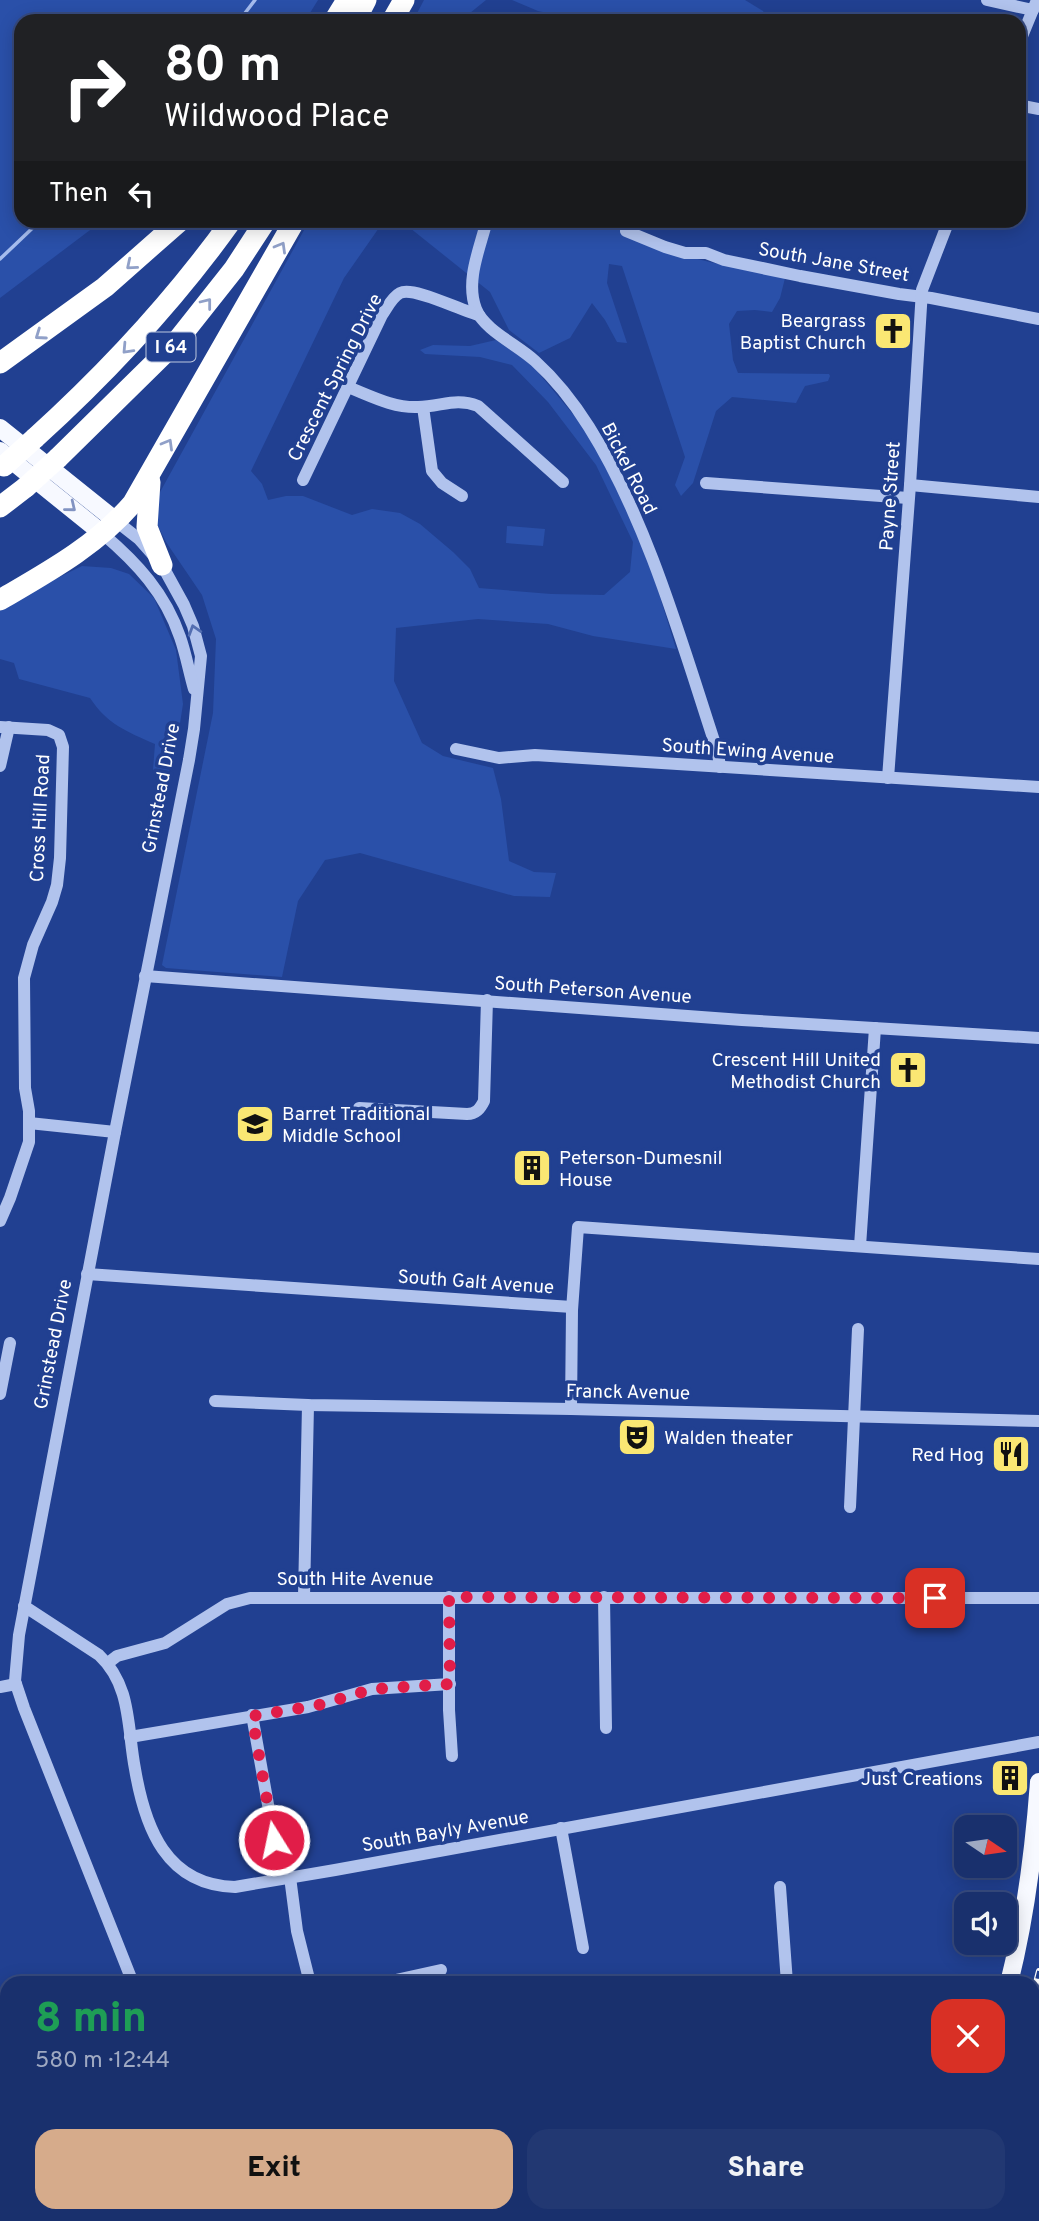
<!DOCTYPE html>
<html lang="en">
<head>
<meta charset="utf-8">
<style>
  body { margin:0; font-family:Overpass,sans-serif; background:#223872; color:#f1f3f6; height:100vh; display:flex; flex-direction:column; font-size:26px; white-space:nowrap }
  * { box-sizing:border-box; margin:0 }
  p { font-size:23px; color:#9fa9c2 }
  .icon { flex:none; width:38px; height:38px; fill:none; stroke:currentColor; stroke-width:2; stroke-linecap:round; stroke-linejoin:round }
  .map { position:relative; flex:1; overflow:hidden }
  .panel { position:absolute; left:0px; top:1976px; width:1040px; height:247px; display:flex; flex-direction:column; background:#19306d; border-radius:21px 21px 0 0; box-shadow:0 4px 18px #0003,0 0 0 2px #374b80 }
  .panel>* { flex:none }
  .top-card { position:absolute; left:14px; top:14px; width:1012px; height:214px; border-radius:21px; box-shadow:0 4px 18px #0003,0 0 0 2px #374b80; background:#202124; color:#fff; overflow:hidden }
  .needle { width:46px; rotate:103deg }
  .fabs { position:absolute; left:954px; top:1815px; display:grid; gap:14px }
  .fabs a { display:grid; place-items:center; width:63px; height:63px; border-radius:14px; background:#19306d; box-shadow:0 4px 18px #0003,0 0 0 2px #374b80; font-size:35px }
  .pin { position:absolute; display:grid; place-items:center; width:60px; height:60px; color:#fff; margin:-30px; border-radius:14px; box-shadow:0 4px 10px #0006 }
  .me { position:absolute; width:77px; margin:-38px; rotate:350deg; stroke-linejoin:round; filter:drop-shadow(0 0 5px #0008) }
  .turn { display:flex; align-items:center; gap:24px; height:147px; padding:0 35px; font-size:32px }
  .turn .icon { width:91px; height:91px; stroke-width:2.5 }
  .turn b { display:block; font-size:49px; line-height:60px }
  .then { display:flex; align-items:center; height:66px; padding:0 35px; background:#0003; gap:14px; font-size:26px }
  .round { display:grid; place-items:center; flex:none; width:74px; height:74px; border-radius:21px; background:#223872 }
  .headline { display:flex; align-items:center; justify-content:space-between; height:119px; padding:0 35px }
  h1 { font-size:42px; font-weight:800; line-height:52px; color:#1e9e55 }
  .button { display:flex; gap:14px; margin-top:auto; padding:14px 35px }
  .button a { flex:1; height:80px; border-radius:21px; background:#d6ab8b; color:#111; font-size:28px; font-weight:800; line-height:80px; text-align:center }
  .button a+a { background:#223872; color:#f1f3f6 }
  .map>svg:first-child { display:block }
</style>
</head>
<body>
<div class="map">
<svg width="1039" height="2221" viewBox="0 0 1039 2221">
  <rect width="100%" height="100%" fill="#214091"/>
  <!-- green -->
  <g fill="#2a50a9">
    <path d="M0,0H318L305,21H21V220L102,221L0,298Z"/>
    <path d="M424,0H486L470,13L467,21H413Z"/>
    <path d="M512,0H745L763,11L768,21H587L538,11Z"/>
    <path d="M309,221H612C628,251 748,269 785,278L780,298L772,312L755,310L737,311L729,324L733,360L738,373L829,374L830,376L828,381L805,386L796,403L732,397L716,411L693,483L681,496L675,485L685,457L622,266L609,264L607,283L627,343L617,342L605,320L592,303L570,338L539,353L509,330L490,292L410,228L381,225L344,278L251,471L262,484L268,500L286,496H303L352,515L372,509L400,513L420,524L453,552L470,569L479,588L551,594L604,595L630,572L633,542L596,465L548,402L512,365L480,357L425,354L420,350L433,345L470,346L496,340L532,365L582,425L612,477L646,551L676,649L593,636L548,624L478,619L396,628L394,681L422,743L443,756L493,768L501,799L509,861L534,872L556,873L550,897L514,896L360,853L325,860L298,901L282,977L166,968L162,965L213,713L216,639L202,595L166,542L156,522L159,494Z"/>
    <path d="M507,526L545,529L543,546L506,543Z"/>
    <path d="M82,566L111,568L129,574L154,598L176,650L183,704L174,762L168,773L153,770L155,744C126,731 108,725 90,698L19,679L14,663L0,659V609L39,587Z"/>
  </g>
  <g fill="none" stroke-linecap="round" stroke-linejoin="round">
    <!-- stream -->
    <g stroke="#a5bcee" stroke-width="3.5">
      <path d="M239,21L255,0"/>
      <path d="M0,259L41,220"/>
    </g>
    <!-- minor -->
    <g stroke="#b1c3ed" stroke-width="12">
      <path d="M987,0L1033,10"/>
      <path d="M1018,46L1037,0"/>
      <path d="M1018,105L1039,109"/>
      <path d="M487,220C480,248 465,281 476,309C484,330 518,345 535,361C556,380 574,403 589,427C648,521 683,647 718,753L720,767"/>
      <path d="M626,231L665,247L685,253H706L724,260L800,276L899,294L931,298L1039,319"/>
      <path d="M348,387C371,396 393,408 418,407C441,407 455,397 478,406L563,482"/>
      <path d="M423,407L432,471L442,483L462,496"/>
      <path d="M303,480L382,315C387,308 392,297 400,293C414,286 461,311 479,315"/>
      <path d="M706,483L908,498"/>
      <path d="M910,485L1039,497"/>
      <path d="M116,521L139,539L162,565L184,605L193,626L201,656L194,729L189,760L115,1132L19,1635L15,1681L24,1708L133,1983"/>
      <path d="M103,534C137,563 165,593 180,637C186,654 189,672 194,689"/>
      <path d="M0,727L48,730L59,735L63,747L60,858L57,885L52,902L33,945L24,978L25,1088L29,1111V1142L10,1198L0,1221"/>
      <path d="M456,749L499,758L535,755L1039,787"/>
      <path d="M0,766L9,727"/>
      <path d="M888,778L910,485L922,290L949,220"/>
      <path d="M145,976L742,1020L1039,1038"/>
      <path d="M359,1108L467,1114C476,1114 480,1109 484,1101L487,1000"/>
      <path d="M29,1123L115,1132"/>
      <path d="M860,1246L875,1028"/>
      <path d="M87,1274L572,1307"/>
      <path d="M0,1394L10,1343"/>
      <path d="M215,1401L308,1405L571,1409L1039,1421"/>
      <path d="M571,1409L572,1310L578,1227L1039,1259"/>
      <path d="M850,1507L858,1329"/>
      <path d="M304,1597L308,1405"/>
      <path d="M449,1597V1710L452,1756"/>
      <path d="M604,1597L606,1728"/>
      <path d="M24,1606L99,1655C132,1686 127,1728 135,1769C145,1828 166,1885 235,1887L335,1870L1039,1742"/>
      <path d="M108,1663L117,1656L165,1643L227,1604L250,1598H1039"/>
      <path d="M0,1687L16,1684"/>
      <path d="M252,1715L279,1866"/>
      <path d="M130,1737L308,1707L372,1689L450,1684"/>
      <path d="M561,1828L583,1948"/>
      <path d="M290,1877L297,1931L310,1983"/>
      <path d="M780,1887L787,1983"/>
      <path d="M382,1983L441,1970"/>
      <path d="M1032,2033L1039,2034"/>
      <path d="M0,2118L7,2116"/>
      <path d="M46,2216L48,2221"/>
      <path d="M227,2216L229,2221"/>
    </g>
    <!-- major -->
    <g stroke="#f7f9ff" stroke-width="18">
      <path d="M0,428L116,521"/>
      <path d="M0,451L103,534"/>
      <path d="M1009,1983C1026,1916 1034,1850 1039,1782"/>
      <path d="M946,2221L947,2216"/>
    </g>
    <!-- highway -->
    <g stroke="#fff" stroke-width="21">
      <path d="M334,21L347,0"/>
      <path d="M355,21L366,0"/>
      <path d="M392,21L404,0"/>
      <path d="M0,363L105,287L181,220"/>
      <path d="M35,438C109,371 174,301 232,220"/>
      <path d="M58,458L177,341L234,269L266,220"/>
      <path d="M150,482L147,527L162,565"/>
      <path d="M0,507L26,487"/>
      <path d="M0,600C48,572 96,546 133,503L295,220"/>
    </g>
    <!-- rail casing -->
    <g stroke="#fff" stroke-width="6">
      <g id="rail">
        <path d="M1032,1998L1039,1971"/>
        <path d="M973,2221L974,2216"/>
      </g>
    </g>
    <!-- rail -->
    <use href="#rail" stroke="#214091" stroke-width="3.5" stroke-dasharray="10" stroke-linecap="butt"/>
    <!-- highway-bridge -->
    <g stroke="#fff" stroke-width="21">
      <path d="M4,466L35,438"/>
      <path d="M26,487L58,458"/>
    </g>
  </g>
  <!-- one-way arrows -->
  <defs><path id="oneway-chevron" d="M-2-3.5L2.5 0L-2 3.5" fill="none" stroke-width="1.6" stroke-linecap="round" stroke-linejoin="round" transform="scale(1.75)"/></defs>
  <g stroke="#90a0c8">
    <use href="#oneway-chevron" transform="translate(281 247) rotate(-60)"/>
    <use href="#oneway-chevron" transform="translate(131 265) rotate(140)"/>
    <use href="#oneway-chevron" transform="translate(207 303) rotate(-52)"/>
    <use href="#oneway-chevron" transform="translate(40 335) rotate(145)"/>
    <use href="#oneway-chevron" transform="translate(127 349) rotate(133)"/>
    <use href="#oneway-chevron" transform="translate(168 444) rotate(-60)"/>
  </g>
  <use stroke="#8193c2" href="#oneway-chevron" transform="translate(71 507) rotate(39)"/>
  <use stroke="#536eb1" href="#oneway-chevron" transform="translate(194 630) rotate(-107)"/>
  <g fill="none" stroke-linecap="round" stroke-linejoin="round">
    <!-- route -->
    <path stroke="#e11d48" stroke-width="12" stroke-dasharray="0 21.6" d="M274,1840L252,1716L319,1705L373,1689L450,1684L449,1597L935,1598"/>
  </g>
  <!-- icons -->
  <defs>
    <g id="church-square" transform="scale(2.0125)"><rect x="-9" y="-9" width="18" height="18" rx="4" fill="#fae773" stroke="#214091"/><path d="M-1.2-6h2.4v3.5h3.3v2.4h-3.3V6h-2.4V-.1h-3.3v-2.4h3.3Z" fill="#111"/></g>
    <g id="school-square" transform="scale(2.0125)"><rect x="-9" y="-9" width="18" height="18" rx="4" fill="#fae773" stroke="#214091"/><path d="M0-5L7-2L0 1L-7-2ZM-4 1L0 2.5L4 1V4Q0 6-4 4Z" fill="#111"/></g>
    <g id="building-square" transform="scale(2.0125)"><rect x="-9" y="-9" width="18" height="18" rx="4" fill="#fae773" stroke="#214091"/><path d="M-4-6H4V6H1V3H-1V6H-4ZM-2.5-4.3h1.7v1.8h-1.7ZM.8-4.3h1.7v1.8H.8ZM-2.5-1h1.7V.8h-1.7ZM.8-1h1.7V.8H.8Z" fill="#111"/></g>
    <g id="theatre-square" transform="scale(2.0125)"><rect x="-9" y="-9" width="18" height="18" rx="4" fill="#fae773" stroke="#214091"/><path d="M-5-5.5Q0-4 5-5.5V0Q5 5 0 6Q-5 5-5 0ZM-3.3-2.5H-1v1.5H-3.3ZM1-2.5H3.3v1.5H1ZM-2.8 1Q0 5.5 2.8 1Z" fill="#111"/></g>
    <g id="restaurant-square" transform="scale(2.0125)"><rect x="-9" y="-9" width="18" height="18" rx="4" fill="#fae773" stroke="#214091"/><path d="M-5-6h1v4h1v-4h1v4h1v-4h1v5L-1.5 .5V6h-2V.5L-5-1ZM5-6V6H3V1.5H1.5Q1.5-4 5-6Z" fill="#111"/></g>
  </defs>
  <g fill-rule="evenodd">
    <use href="#church-square" x="893" y="331"/>
    <use href="#church-square" x="908" y="1070"/>
    <use href="#school-square" x="255" y="1124"/>
    <use href="#building-square" x="532" y="1168"/>
    <use href="#theatre-square" x="637" y="1437"/>
    <use href="#restaurant-square" x="1011" y="1454"/>
    <use href="#building-square" x="1010" y="1778"/>
  </g>
  <g text-anchor="middle" stroke-width="7" stroke-linejoin="round" paint-order="stroke">
    <!-- shield labels -->
    <rect fill="#214091" stroke="#bcc6de" stroke-width="2" x="146.5" y="332.5" width="49" height="29" rx="5"/>
    <g font-size="18" font-weight="bold" fill="#fff">
      <text x="171" y="353">I 64</text>
    </g>
    <!-- street labels -->
    <g font-size="19" fill="#fff" stroke="#214091">
      <text transform="translate(834 261) rotate(10)" y="7">South Jane Street</text>
      <text transform="translate(334 377) rotate(-63)" y="7">Crescent Spring Drive</text>
      <text transform="translate(630 468) rotate(63)" y="7">Bickel Road</text>
      <text transform="translate(889 496) rotate(-86)" y="7">Payne Street</text>
      <text transform="translate(748 750) rotate(4)" y="7">South Ewing Avenue</text>
      <text transform="translate(160 788) rotate(-79)" y="7">Grinstead Drive</text>
      <text transform="translate(39 818) rotate(-87)" y="7">Cross Hill Road</text>
      <text transform="translate(593 989) rotate(4)" y="7">South Peterson Avenue</text>
      <text transform="translate(476 1281) rotate(4)" y="7">South Galt Avenue</text>
      <text transform="translate(52 1344) rotate(-79)" y="7">Grinstead Drive</text>
      <text transform="translate(628 1391) rotate(1)" y="7">Franck Avenue</text>
      <text x="355" y="1585">South Hite Avenue</text>
      <text transform="translate(445 1830) rotate(-10)" y="7">South Bayly Avenue</text>
    </g>
    <!-- poi labels -->
    <g font-size="19" fill="#fff" stroke="#214091" text-anchor="end">
      <text x="866" y="327">Beargrass<tspan x="866" dy="22">Baptist Church</tspan></text>
      <text x="881" y="1066">Crescent Hill United<tspan x="881" dy="22">Methodist Church</tspan></text>
      <text x="282" y="1120" text-anchor="start">Barret Traditional<tspan x="282" dy="22">Middle School</tspan></text>
      <text x="559" y="1164" text-anchor="start">Peterson-Dumesnil<tspan x="559" dy="22">House</tspan></text>
      <text x="664" y="1444" text-anchor="start">Walden theater</text>
      <text x="984" y="1461">Red Hog</text>
      <text x="983" y="1785">Just Creations</text>
    </g>
  </g>
</svg>
<div class="fabs">
<a><svg class="needle" viewBox="-14 -14 28 28"><path d="M0-13l5 13h-10z" fill="#e53935"/><path d="M0 13l5-13h-10z" fill="#9fa9c2"/></svg></a>
<a><svg class="icon" aria-label="sound" viewBox="0 0 24 24"><path d="M4 9h4l5-4v14l-5-4H4zM17 9q2 3 0 6"/></svg></a>
</div>
<div class="pin" style="left:935px;top:1598px;background:#d93025"><svg class="icon" aria-label="arrive" viewBox="0 0 24 24"><path d="M6 21V4h12l-3 4 3 4H6"/></svg></div>
<svg class="me" style="left:274px;top:1840px" viewBox="-20 -20 40 40"><circle r="17" fill="#e11d48" stroke="#fff" stroke-width="3"/><path d="M0-11L8 9 0 5-8 9z" fill="#fff"/></svg>
<div class="top-card">
<div class="turn"><svg class="icon" aria-label="right" viewBox="0 0 24 24"><path d="M7 20v-9h11M14 6l5 5-5 5"/></svg><div><b>80 m</b>Wildwood Place</div></div>
<div class="then">Then<svg class="icon" aria-label="left" viewBox="0 0 24 24"><path d="M17 20v-9H6M10 6l-5 5 5 5"/></svg></div>
</div>
<section class="panel">
<div class="headline"><div><h1>8 min</h1><p>580 m · 12:44</p></div><a class="round" style="background:#d93025;color:#fff"><svg class="icon" aria-label="close" viewBox="0 0 24 24"><path d="M6 6l12 12M18 6L6 18"/></svg></a></div>
<div class="button"><a>Exit</a><a>Share</a></div>
</section>
</div>
</body>
</html>
